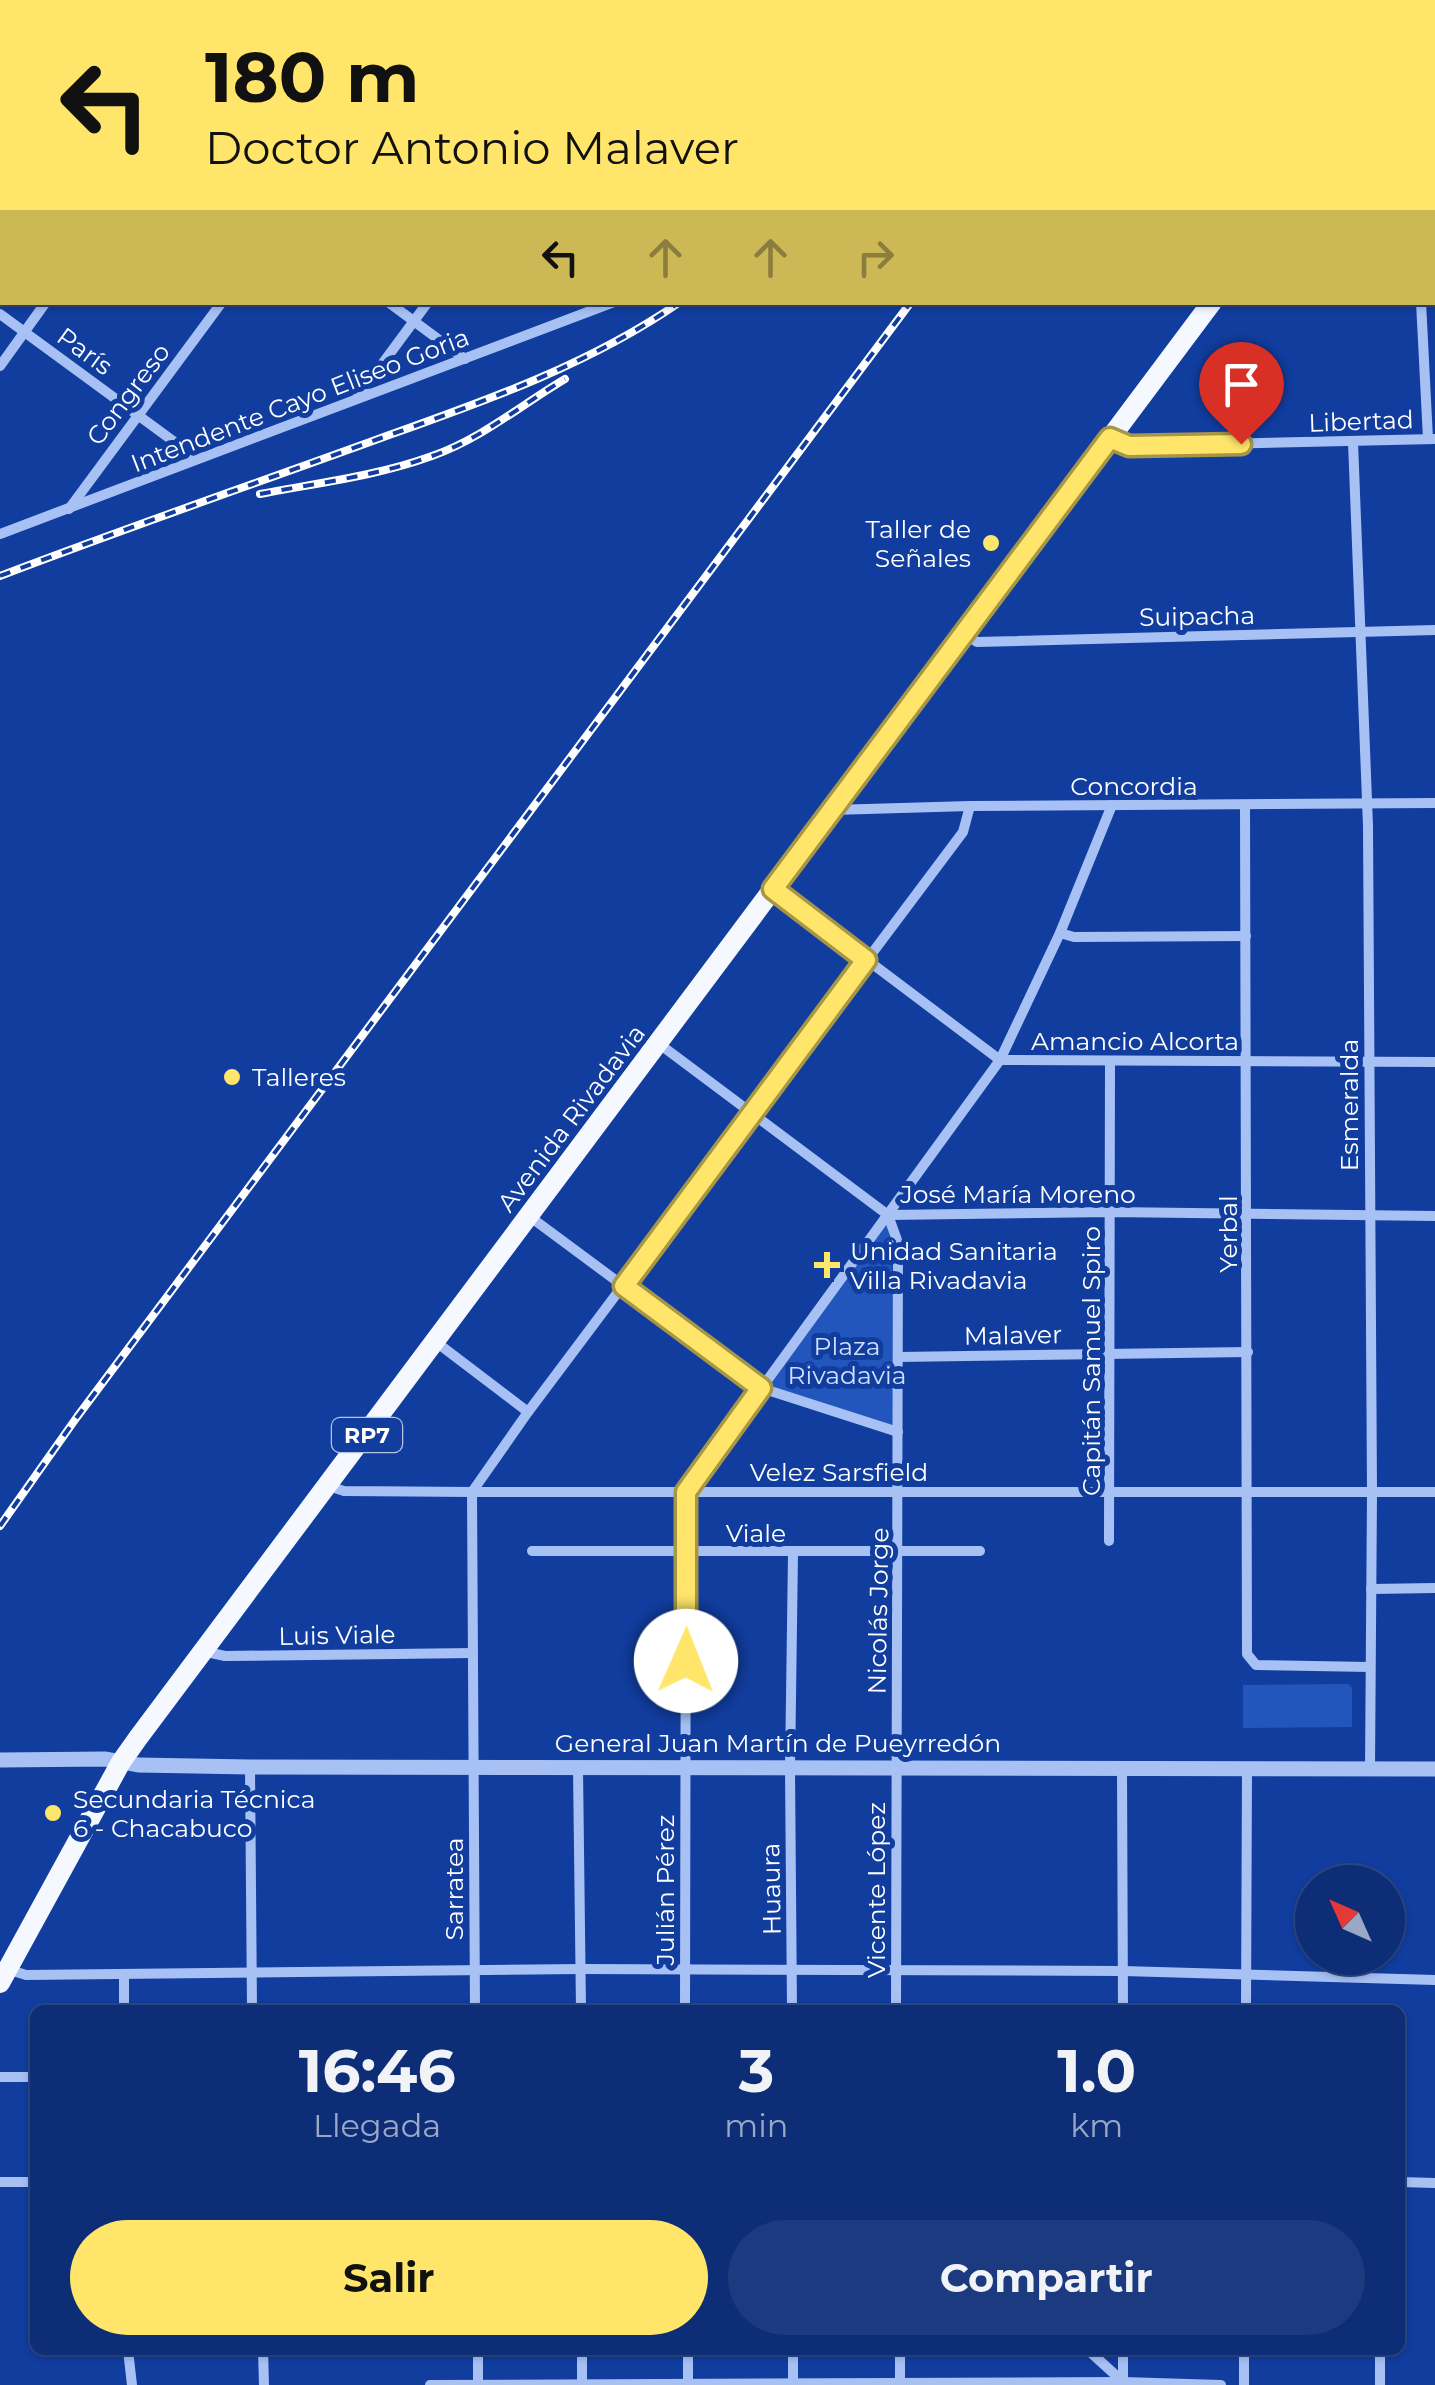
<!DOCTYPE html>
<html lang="es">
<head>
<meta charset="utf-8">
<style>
  body { margin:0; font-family:Montserrat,sans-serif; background:#1b3a7f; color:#f1f3f6; height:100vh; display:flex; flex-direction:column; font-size:38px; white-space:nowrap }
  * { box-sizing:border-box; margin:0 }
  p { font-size:32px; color:#9aa8c6 }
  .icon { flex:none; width:55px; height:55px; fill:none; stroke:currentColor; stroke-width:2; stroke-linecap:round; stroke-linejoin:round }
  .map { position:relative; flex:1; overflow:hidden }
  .sheet { position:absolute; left:30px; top:2005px; width:1375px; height:350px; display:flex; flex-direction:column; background:#0d2e77; border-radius:15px; box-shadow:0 2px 8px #0004,0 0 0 2px #2d4a89 }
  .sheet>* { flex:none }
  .top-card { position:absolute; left:0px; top:0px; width:1435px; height:305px; box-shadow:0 2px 8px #0004,0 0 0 2px #2d4a89; background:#ffe66b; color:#111; overflow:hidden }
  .needle { width:65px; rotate:315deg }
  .fabs { position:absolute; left:1295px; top:1865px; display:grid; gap:20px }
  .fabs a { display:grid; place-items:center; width:110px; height:110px; border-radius:50%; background:#0d2e77; box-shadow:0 2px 8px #0004,0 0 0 2px #2d4a89; font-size:50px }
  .pin { position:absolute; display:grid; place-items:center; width:85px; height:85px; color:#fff; margin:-102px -42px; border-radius:50% 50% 50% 0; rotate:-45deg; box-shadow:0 0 10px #0007 }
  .pin .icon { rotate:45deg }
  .me { position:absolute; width:110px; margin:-55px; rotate:1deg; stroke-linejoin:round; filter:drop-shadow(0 0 8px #0008) }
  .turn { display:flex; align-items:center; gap:35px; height:210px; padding:0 40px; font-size:45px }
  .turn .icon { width:130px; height:130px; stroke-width:2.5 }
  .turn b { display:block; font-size:70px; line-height:85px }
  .lanes { display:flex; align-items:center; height:95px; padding:0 40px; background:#0003; justify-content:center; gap:50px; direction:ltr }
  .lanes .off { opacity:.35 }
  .eta { display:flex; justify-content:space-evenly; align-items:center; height:170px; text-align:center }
  .eta b { font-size:60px; font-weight:700; line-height:70px }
  .action { display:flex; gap:20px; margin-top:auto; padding:20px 40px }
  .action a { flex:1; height:115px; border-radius:60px; background:#ffe66b; color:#111; font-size:40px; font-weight:700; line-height:115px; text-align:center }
  .action a+a { background:#1b3a7f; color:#f1f3f6 }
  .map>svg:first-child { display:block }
</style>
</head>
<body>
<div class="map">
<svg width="1435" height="2385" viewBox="0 0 1435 2385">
  <rect width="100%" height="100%" fill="#113d9f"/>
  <!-- green -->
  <g fill="#2356bd">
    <path d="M888,1215L898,1357V1432L761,1388Z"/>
    <path d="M1348,1684L1352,1688V1727L1243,1728V1685Z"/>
  </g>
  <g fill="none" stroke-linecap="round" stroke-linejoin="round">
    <!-- minor -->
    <g stroke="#a7c1f5" stroke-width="10">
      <path d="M344,0L347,2"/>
      <path d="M717,0L720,2"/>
      <path d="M11,2L13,0"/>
      <path d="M264,2L266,0"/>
      <path d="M447,2L449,0"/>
      <path d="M653,2L654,0"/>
      <path d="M855,2L857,0"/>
      <path d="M1191,2L1193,0"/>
      <path d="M0,3L2,5"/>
      <path d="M0,19L2,15"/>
      <path d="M1432,82H1435"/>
      <path d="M388,302L465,359"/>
      <path d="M1421,302L1428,439"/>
      <path d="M0,314L180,446L191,460"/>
      <path d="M0,366L46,302"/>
      <path d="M357,398L428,302"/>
      <path d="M1110,439L1129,446L1435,439"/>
      <path d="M1353,442L1368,826L1372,1492L1370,1769"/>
      <path d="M69,509L222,302"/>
      <path d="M0,534L614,302"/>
      <path d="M964,634L977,642L1435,630"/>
      <path d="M1245,806L1247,1654L1256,1665L1370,1667"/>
      <path d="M832,810L970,806L1435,803"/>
      <path d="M773,889L1000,1060L1435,1062"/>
      <path d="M1060,933L1074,937L1246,936"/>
      <path d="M658,1043L888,1215L1111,1212L1435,1216"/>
      <path d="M888,1215L898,1243L896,2010"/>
      <path d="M529,1216L761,1388L898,1432"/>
      <path d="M436,1342L528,1412"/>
      <path d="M898,1357L1248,1352"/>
      <path d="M328,1486L344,1491L472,1492H1435"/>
      <path d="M1109,1541L1110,1061"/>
      <path d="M532,1551H980"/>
      <path d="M1371,1589L1435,1588"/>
      <path d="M202,1651L225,1656L473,1653"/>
      <path d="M250,1767L252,2010"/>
      <path d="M578,1768L581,2010"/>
      <path d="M1122,1768L1123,2010"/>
      <path d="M7,1969L26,1975L581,1969L1123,1971L1435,1980"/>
      <path d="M124,2010V1975"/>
      <path d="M475,2010L472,1492L528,1412L963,832L970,806"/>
      <path d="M685,2010L686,1492L1000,1060L1060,933L1112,805"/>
      <path d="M792,2010L790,1769L793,1553"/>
      <path d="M1246,2010L1247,1769"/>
      <path d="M0,2077H35"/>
      <path d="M0,2182H35"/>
      <path d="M1400,2182L1435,2183"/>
      <path d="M128,2350L132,2385"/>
      <path d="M263,2350L264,2385"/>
      <path d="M478,2350V2385"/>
      <path d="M582,2350V2385"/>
      <path d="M688,2350V2385"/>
      <path d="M1088,2350L1122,2381"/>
      <path d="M1123,2350V2384"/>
      <path d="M1380,2350V2385"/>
      <path d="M430,2385L1123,2382L1221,2385"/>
      <path d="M793,2385V2350"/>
      <path d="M900,2385V2350"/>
      <path d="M1244,2385V2350"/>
    </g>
    <!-- tertiary -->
    <g stroke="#a7c1f5" stroke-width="15">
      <path d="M1084,0L1087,2"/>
      <path d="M1432,259L1435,260"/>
      <path d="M0,1760L106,1759L138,1765L250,1767L1435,1769"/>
    </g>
    <!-- primary -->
    <g stroke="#f5f8ff" stroke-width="20">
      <path d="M1432,5L1435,2"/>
      <path d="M0,1983L121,1762L138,1738L1212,302"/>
    </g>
    <!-- rail casing -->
    <g stroke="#fff" stroke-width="8">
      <g id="rail">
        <path d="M1101,2L1104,0"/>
        <path d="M1123,2L1125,0"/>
        <path d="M1150,2L1152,0"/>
        <path d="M260,494C317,483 377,476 432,456C481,439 521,405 565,379"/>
        <path d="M0,576C126,528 254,484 381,438C485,401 589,365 680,302"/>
        <path d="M0,1526L77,1417L911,302"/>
      </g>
    </g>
    <!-- rail -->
    <use href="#rail" stroke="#113d9f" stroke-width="4" stroke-dasharray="11" stroke-linecap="butt"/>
  </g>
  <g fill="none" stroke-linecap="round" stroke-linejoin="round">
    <!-- route casing -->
    <g stroke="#a69646" stroke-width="25">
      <path id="route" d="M686,1661V1492L761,1388L624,1286L866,960L773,889L1110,438L1129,446L1241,444"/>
    </g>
    <!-- route -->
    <use href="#route" stroke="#ffe66b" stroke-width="18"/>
  </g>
  <!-- markers -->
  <g fill="#ffe66b" stroke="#113d9f" stroke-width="4">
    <circle cx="991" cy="543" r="10"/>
    <circle cx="232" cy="1077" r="10"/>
    <path d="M822 1250h10v10h10v10h-10v10h-10v-10h-10v-10h10z"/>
    <circle cx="53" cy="1813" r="10"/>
  </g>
  <g text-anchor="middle" stroke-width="10" stroke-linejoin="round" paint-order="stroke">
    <!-- shield labels -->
    <rect fill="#113d9f" stroke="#b8c5e2" stroke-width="2.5" x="332" y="1418" width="70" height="34" rx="8"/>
    <g font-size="22" font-weight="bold" fill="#fff">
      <text x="367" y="1443">RP7</text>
    </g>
    <!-- street labels -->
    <g font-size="25" fill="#fff" stroke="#113d9f">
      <text transform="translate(85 351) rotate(36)" y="9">París</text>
      <text transform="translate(128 394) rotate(-53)" y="9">Congreso</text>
      <text transform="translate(300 400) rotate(-21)" y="9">Intendente Cayo Eliseo Goria</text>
      <text transform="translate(1361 421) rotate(-2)" y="9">Libertad</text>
      <text transform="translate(1197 616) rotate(-1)" y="9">Suipacha</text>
      <text x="1134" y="795">Concordia</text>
      <text x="1135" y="1050">Amancio Alcorta</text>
      <text transform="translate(1349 1105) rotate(-90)" y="9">Esmeralda</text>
      <text transform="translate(571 1118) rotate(-53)" y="9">Avenida Rivadavia</text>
      <text x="1018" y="1203">José María Moreno</text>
      <text transform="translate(1228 1234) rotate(-90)" y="9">Yerbal</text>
      <text transform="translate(1013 1335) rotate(-1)" y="9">Malaver</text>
      <text transform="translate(1091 1361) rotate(-90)" y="9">Capitán Samuel Spiro</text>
      <text x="839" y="1481">Velez Sarsfield</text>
      <text x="756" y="1542">Viale</text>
      <text transform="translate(878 1611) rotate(-89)" y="9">Nicolás Jorge</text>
      <text transform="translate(337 1635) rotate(-1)" y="9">Luis Viale</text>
      <text x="778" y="1752">General Juan Martín de Pueyrredón</text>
      <text transform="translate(454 1889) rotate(-90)" y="9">Sarratea</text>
      <text transform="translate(771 1889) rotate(-91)" y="9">Huaura</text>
      <text transform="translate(665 1890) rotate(-90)" y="9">Julián Pérez</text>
      <text transform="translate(876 1890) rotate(-90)" y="9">Vicente López</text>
    </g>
    <!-- poi labels -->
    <g font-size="25" fill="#fff" stroke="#113d9f" text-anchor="start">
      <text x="971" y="538" text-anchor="end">Taller de<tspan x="971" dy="29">Señales</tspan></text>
      <text x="252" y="1086">Talleres</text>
      <text x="850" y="1260">Unidad Sanitaria<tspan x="850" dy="29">Villa Rivadavia</tspan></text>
      <text x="73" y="1808">Secundaria Técnica<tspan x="73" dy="29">6 - Chacabuco</tspan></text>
    </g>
    <!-- park labels -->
    <g font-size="25" fill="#d0dffe" stroke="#113d9f">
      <text x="847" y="1355">Plaza<tspan x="847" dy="29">Rivadavia</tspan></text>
    </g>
  </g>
</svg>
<div class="fabs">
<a><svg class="needle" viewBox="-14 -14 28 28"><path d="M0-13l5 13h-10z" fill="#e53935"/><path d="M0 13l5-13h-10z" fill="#9aa8c6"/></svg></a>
</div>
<div class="pin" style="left:1241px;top:444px;background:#d93025"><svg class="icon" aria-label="arrive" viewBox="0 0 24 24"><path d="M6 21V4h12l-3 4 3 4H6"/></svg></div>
<svg class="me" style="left:686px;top:1661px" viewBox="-20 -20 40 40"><circle r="19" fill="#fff"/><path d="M0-13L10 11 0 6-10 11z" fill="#ffe66b"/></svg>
<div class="top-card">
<div class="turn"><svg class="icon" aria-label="left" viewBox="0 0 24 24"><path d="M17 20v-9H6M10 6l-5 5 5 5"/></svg><div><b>180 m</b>Doctor Antonio Malaver</div></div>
<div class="lanes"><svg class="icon" aria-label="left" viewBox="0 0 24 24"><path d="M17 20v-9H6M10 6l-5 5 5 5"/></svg><svg class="icon off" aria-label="ahead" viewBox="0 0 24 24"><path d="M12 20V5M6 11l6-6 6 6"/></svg><svg class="icon off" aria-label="ahead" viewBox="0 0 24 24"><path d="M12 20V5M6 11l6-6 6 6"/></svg><svg class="icon off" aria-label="right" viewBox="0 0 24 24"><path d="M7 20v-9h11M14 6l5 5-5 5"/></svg></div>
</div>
<section class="sheet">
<div class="eta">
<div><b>16:46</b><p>Llegada</p></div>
<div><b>3</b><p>min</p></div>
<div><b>1.0</b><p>km</p></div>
</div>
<div class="action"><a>Salir</a><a>Compartir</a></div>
</section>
</div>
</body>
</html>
